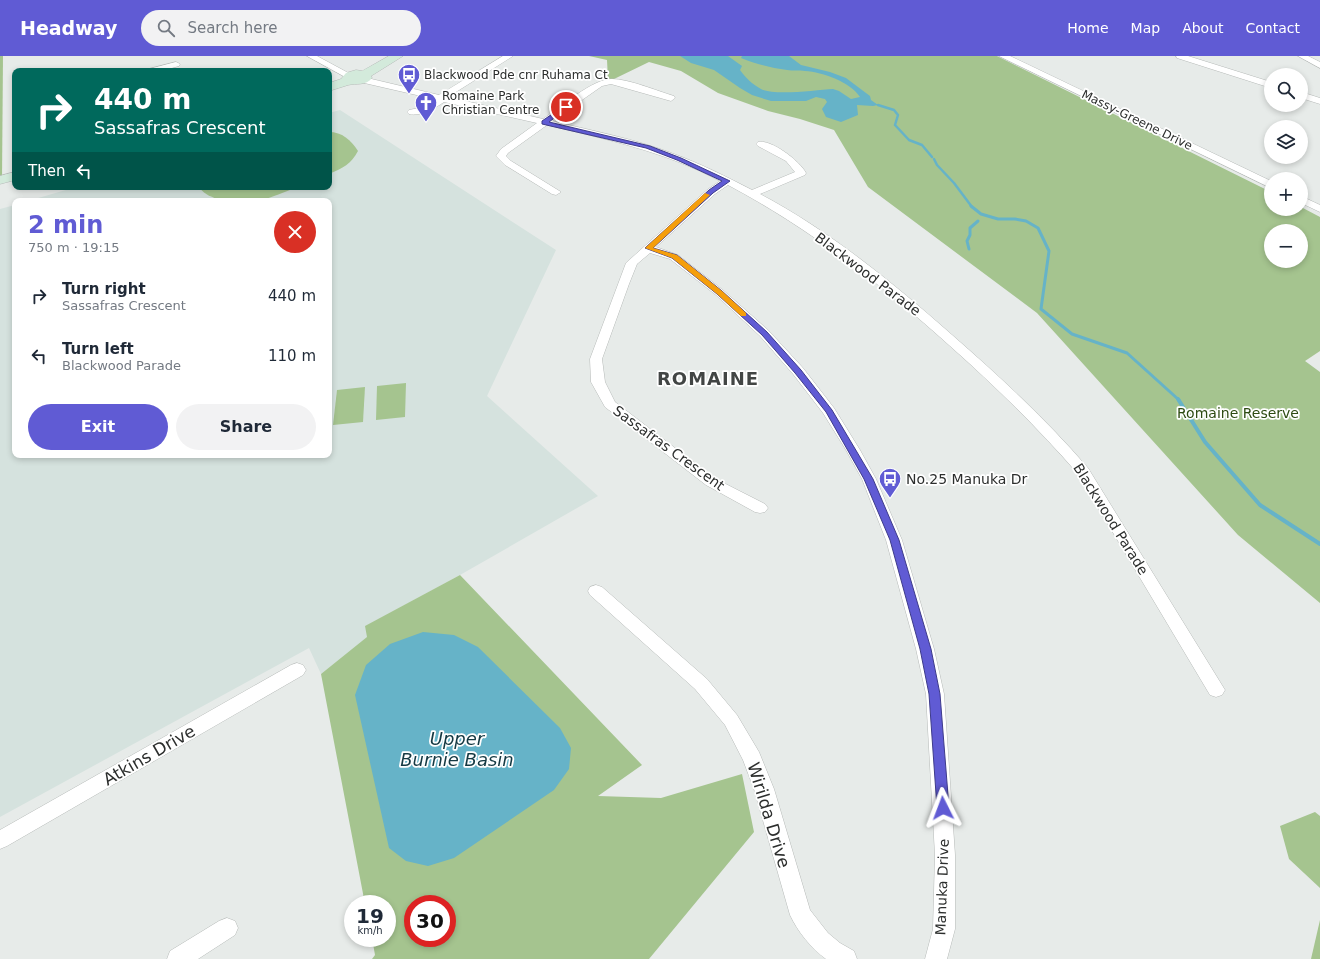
<!DOCTYPE html>
<html lang="en">
<head>
<meta charset="utf-8">
<style>
  body { margin:0; font-family:"DejaVu Sans",sans-serif; background:#f2f2f3; color:#1f2937; height:100vh; display:flex; flex-direction:column; font-size:15px; white-space:nowrap }
  * { box-sizing:border-box; margin:0 }
  p { font-size:13px; color:#747a83 }
  .icon { flex:none; width:22px; height:22px; fill:none; stroke:currentColor; stroke-width:2; stroke-linecap:round; stroke-linejoin:round }
  .map { position:relative; flex:1; overflow:hidden }
  .details { position:absolute; left:12px; top:142px; width:320px; height:260px; display:flex; flex-direction:column; background:#fff; border-radius:8px; box-shadow:0 2px 6px #0003 }
  .details>* { flex:none }
  .top-card { position:absolute; left:12px; top:12px; width:320px; height:122px; border-radius:8px; box-shadow:0 2px 6px #0003; background:#00695c; color:#fff; overflow:hidden }
  .fabs { position:absolute; left:1264px; top:12px; display:grid; gap:8px }
  .fabs a { display:grid; place-items:center; width:44px; height:44px; border-radius:50%; background:#fff; box-shadow:0 2px 6px #0003; font-size:20px }
  .speed { position:absolute; left:344px; top:839px; display:flex; gap:8px; font-size:20px; font-weight:700; text-align:center }
  .speed>* { display:grid; place-content:center; width:52px; height:52px; border-radius:50%; background:#fff; box-shadow:0 2px 6px #0003; line-height:1 }
  .speed small { font-size:10px; font-weight:400 }
  .speed .limit { border:6px solid #d22; background:#fff; color:#111 }
  .pin { position:absolute; display:grid; place-items:center; width:34px; height:34px; color:#fff; margin:-17px; border:2px solid #fff; border-radius:50%; box-shadow:0 1px 4px #0007 }
  .me { position:absolute; width:44px; margin:-22px; rotate:357deg; stroke-linejoin:round; filter:drop-shadow(0 0 3px #0008) }
  .turn { display:flex; align-items:center; gap:14px; height:84px; padding:0 16px; font-size:18px }
  .turn .icon { width:52px; height:52px; stroke-width:2.5 }
  .turn b { display:block; font-size:28px; line-height:34px }
  .then { display:flex; align-items:center; height:38px; padding:0 16px; background:#0003; gap:8px; font-size:15px }
  .round { display:grid; place-items:center; flex:none; width:42px; height:42px; border-radius:21px; background:#f2f2f3 }
  .summary { display:flex; align-items:center; justify-content:space-between; height:68px; padding:0 16px }
  h1 { font-size:24px; font-weight:700; line-height:30px; color:#605bd4 }
  .cta { display:flex; gap:8px; margin-top:auto; padding:8px 16px }
  .cta a { flex:1; height:46px; border-radius:24px; background:#605bd4; color:#fff; font-size:16px; font-weight:700; line-height:46px; text-align:center }
  .cta a+a { background:#f2f2f3; color:#1f2937 }
  ul { padding:0; list-style:none }
  li { display:flex; align-items:center; gap:12px; height:60px; padding:0 16px }
  li div { flex:1 }
  li b { display:block; font-size:15px }
  li em { font-style:normal }
  header { display:flex; align-items:center; gap:24px; box-sizing:border-box; height:56px; padding:0 20px; background:#605bd4; color:#fff }
  header strong { font-size:19px }
  nav { display:flex; gap:22px; margin-inline-start:auto; font-size:14px }
  .search { width:280px; height:36px; background:#f2f2f3; display:flex; align-items:center; gap:10px; box-sizing:border-box; padding:0 14px; border-radius:22px; color:#747a83; font-size:15px }
  .map>svg:first-child { display:block }
</style>
</head>
<body>
<header>
<strong>Headway</strong>
<div class="search"><svg class="icon" aria-label="search" viewBox="0 0 24 24"><circle cx="10" cy="10" r="6"/><path d="M15 15l6 6"/></svg>Search here</div>
<nav><a>Home</a><a>Map</a><a>About</a><a>Contact</a></nav>
</header>
<div class="map">
<svg width="1320" height="903" viewBox="0 0 1320 903">
  <rect width="100%" height="100%" fill="#e7ebe9"/>
  <!-- built -->
  <path fill="#d5e2de" d="M340,54L556,194L487,340L598,440L460,519L366,570L368,581L321,618L309,592L0,761V153L15,149V399H329V145H28L76,131H329V57Z"/>
  <!-- green -->
  <g fill="#a5c48f" fill-rule="evenodd">
    <path d="M0,0H3L2,124H0Z"/>
    <path d="M589,0H997L1271,136V153H1301V151L1320,161V295L1305,305L1320,316V547L1238,479L1037,257L868,131L834,74L800,63L768,55L718,37L681,15L649,6L614,23H608L607,4ZM1271,175H1301V205H1271Z"/>
    <path d="M329,76C342,76 351,84 358,95C351,108 343,112 329,118Z"/>
    <path d="M199,131H297C285,136 273,141 261,144C244,148 209,147 199,131Z"/>
    <path d="M406,327L405,361L376,364L377,330Z"/>
    <path d="M365,331L363,366L333,369L337,334Z"/>
    <path d="M460,519L642,709L598,740L661,742L742,718L754,776L649,903H372L375,899L372,882H387V848H365L321,618L367,581L365,570ZM413,848H447V882H413Z"/>
    <path d="M1315,756L1320,760V832L1289,803L1280,770Z"/>
    <path d="M1320,864V903H1311Z"/>
  </g>
  <!-- water -->
  <g fill="#66b3c8">
    <path d="M680,0H728L742,10L740,14C746,22 752,28 761,33C775,40 816,34 833,33L839,35L851,43L860,41C850,26 823,16 805,15C799,14 793,15 787,14C771,12 756,8 741,2L742,0H789L801,9L830,16L846,22L870,40L871,44L878,49L873,50L857,49L858,59L841,66L826,61L822,53L827,46L825,43L816,41L806,45H771L752,39L740,32L714,14L691,7Z"/>
    <path d="M423,576L454,579L478,591L560,672L571,692L569,713L554,734L454,802L428,810L406,805L389,792L355,639L366,609L390,588Z"/>
  </g>
  <g fill="none" stroke-linecap="round" stroke-linejoin="round">
    <!-- stream-far2 -->
    <g stroke="#66b3c8" stroke-width="2.5">
      <path d="M878,49L894,54L898,59L895,69L909,84L922,89L932,101"/>
      <path d="M934,103L937,109L954,127L972,151"/>
    </g>
    <!-- stream-far1 -->
    <g stroke="#66b3c8" stroke-width="3">
      <path d="M971,150L981,158L998,163H1015L1026,165L1038,172L1049,195L1041,253L1072,278L1127,297L1179,344"/>
      <path d="M969,193L967,185L970,179V172L978,165"/>
    </g>
    <!-- stream -->
    <path stroke="#66b3c8" stroke-width="4" d="M1178,343L1205,386L1260,449L1320,488"/>
    <!-- street casing -->
    <g stroke="#b6bab8" stroke-width="1">
      <g id="street">
        <path d="M307,0H317L354,20L353,22H347Z"/>
        <path d="M503,0H513L448,41L543,63C559,52 594,22 612,23C629,23 657,35 674,40L675,42L671,45L611,28L602,30L552,65C593,75 635,83 674,98C701,108 727,121 752,134L795,116L786,105L758,90L756,88L758,86C771,83 800,105 806,117L805,119L760,138C830,175 893,227 951,278C999,320 1046,363 1088,412L1225,634L1222,639L1216,641L1210,639L1078,418C1038,372 995,330 950,290C881,228 809,172 728,129L715,138L656,191L678,199L724,235L768,274L803,312L834,352L860,394L876,423L902,484L934,593L944,638L955,799V873L947,903H925L933,873L935,799L926,638L916,593L886,484L862,423L846,394L823,357L793,318L760,280L716,239L670,203L650,197L637,208L629,228L602,303L605,326L615,346L675,392L716,423L765,448L768,452L765,456L760,457L755,456L706,429L605,351L591,326L590,303L626,207L707,134L720,125C666,96 606,83 547,69L508,97L506,100L511,105L561,136L556,139L552,138L505,109L496,100L501,93L537,67L444,46C435,52 421,61 409,58L407,56L409,54L419,52L434,44V43L360,26L359,24L363,21L439,39Z"/>
        <path d="M999,0H1010L1271,125V132Z"/>
        <path d="M1176,0H1188L1271,26V32L1177,2Z"/>
        <path d="M1298,0H1308L1320,6V12Z"/>
        <path d="M176,6L180,8L179,10L161,15H148L149,13Z"/>
        <path d="M1301,36L1320,42V48L1301,42Z"/>
        <path d="M1301,140L1320,149V156L1301,147Z"/>
        <path d="M596,529L602,531L707,623L737,659L759,696L774,733L810,854L828,877L840,887L854,895L857,903H826C811,892 798,876 790,859L754,733L743,704L725,669L695,633L590,539L588,535L590,531Z"/>
        <path d="M297,607L303,609L306,614L303,619L7,790L0,793V774L291,609Z"/>
        <path d="M227,862L235,865L238,872L235,879L198,903H167L170,895L219,865Z"/>
      </g>
    </g>
    <!-- secondary casing -->
    <g stroke="#b6bab8" stroke-width="1">
      <g id="secondary">
        <path d="M389,0H403L371,20L372,22C366,30 356,27 348,29C342,31 335,33 329,35V27L341,23L346,17L356,14L362,15Z"/>
        <path d="M15,116V124L0,128V120Z"/>
      </g>
    </g>
    <!-- street -->
    <use href="#street" fill="#fff" fill-rule="evenodd"/>
    <!-- secondary -->
    <use href="#secondary" fill="#d3eadb" fill-rule="evenodd"/>
  </g>
  <!-- route -->
  <path fill="#605bd4" stroke="#3e3b8a" d="M564,50L569,51L549,66L650,90L681,102L730,125L713,137L653,192L677,199L722,235L767,276L801,314L832,354L873,423L899,484L931,593L940,638L949,752L947,755L943,757L939,755L937,752L929,638L920,593L890,484L864,423L826,356L795,317L762,279L717,238L672,202L645,192L709,134L722,125L677,104L646,92L542,68V65Z"/>
  <!-- slow -->
  <path fill="#f59e0b" d="M705,137L710,139L653,192L677,199L722,235L746,257V260H741L717,238L672,202L645,192Z"/>
  <!-- icons -->
  <defs>
    <g id="bus-pin" transform="scale(1.15)"><path d="M0 17L-7.5 6A9.5 9.5 0 1 1 7.5 6Z" fill="#605bd4" stroke="#fff"/><path d="M-5-6H5V4H4V6H2V4H-2V6H-4V4H-5ZM-3.5-4V0h7V-4ZM-3.5 1.2v1.5H-2V1.2ZM2 1.2v1.5H3.5V1.2Z" fill="#fff"/></g>
    <g id="church-pin" transform="scale(1.15)"><path d="M0 17L-7.5 6A9.5 9.5 0 1 1 7.5 6Z" fill="#605bd4" stroke="#fff"/><path d="M-1.2-6h2.4v3.5h3.3v2.4h-3.3V6h-2.4V-.1h-3.3v-2.4h3.3Z" fill="#fff"/></g>
  </defs>
  <g fill-rule="evenodd">
    <use href="#bus-pin" x="409" y="19"/>
    <use href="#church-pin" x="426" y="47"/>
    <use href="#bus-pin" x="890" y="423"/>
  </g>
  <g text-anchor="middle" stroke-width="3.5" stroke-linejoin="round" paint-order="stroke">
    <!-- far-poi labels -->
    <g font-size="12" fill="#2c2e2d" stroke="#fff" text-anchor="start">
      <text x="424" y="23">Blackwood Pde cnr Ruhama Ct</text>
      <text x="442" y="44">Romaine Park<tspan x="442" dy="14">Christian Centre</tspan></text>
    </g>
    <!-- far-street labels -->
    <g font-size="12" fill="#2c2e2d" stroke="#fff">
      <text transform="translate(1137 64) rotate(26)" y="4">Massy-Greene Drive</text>
    </g>
    <!-- street labels -->
    <g font-size="14" fill="#2c2e2d" stroke="#fff">
      <text transform="translate(868 218) rotate(37)" y="5">Blackwood Parade</text>
      <text transform="translate(669 392) rotate(36)" y="5">Sassafras Crescent</text>
      <text transform="translate(1111 463) rotate(58)" y="5">Blackwood Parade</text>
      <text transform="translate(942 831) rotate(-88)" y="5">Manuka Drive</text>
    </g>
    <!-- park labels -->
    <g font-size="14" fill="#2d4b12" stroke="#fff">
      <text x="1238" y="362">Romaine Reserve</text>
    </g>
    <!-- poi labels -->
    <g font-size="14" fill="#2c2e2d" stroke="#fff" text-anchor="start">
      <text x="906" y="428">No.25 Manuka Dr</text>
    </g>
    <!-- near-street labels -->
    <g font-size="17" fill="#2c2e2d" stroke="#fff">
      <text transform="translate(149 699) rotate(-30)" y="6">Atkins Drive</text>
      <text transform="translate(769 759) rotate(73)" y="6">Wirilda Drive</text>
    </g>
    <!-- district labels -->
    <g font-size="18" font-weight="bold" letter-spacing="1" fill="#424544" stroke="#fff">
      <text x="708" y="329">ROMAINE</text>
    </g>
    <!-- near-water labels -->
    <g font-size="18" font-style="italic" fill="#143943" stroke="#fff">
      <text x="457" y="689">Upper<tspan x="457" dy="21">Burnie Basin</tspan></text>
    </g>
  </g>
</svg>
<div class="fabs">
<a><svg class="icon" aria-label="search" viewBox="0 0 24 24"><circle cx="10" cy="10" r="6"/><path d="M15 15l6 6"/></svg></a>
<a><svg class="icon" aria-label="layers" viewBox="0 0 24 24"><path d="M12 4l9 5-9 5-9-5zM3 14l9 5 9-5"/></svg></a>
<a>+</a>
<a>−</a>
</div>
<div class="speed"><div>19<small>km/h</small></div><div class="limit">30</div></div>
<div class="pin" style="left:566px;top:51px;background:#d93025"><svg class="icon" aria-label="arrive" viewBox="0 0 24 24"><path d="M6 21V4h12l-3 4 3 4H6"/></svg></div>
<svg class="me" style="left:943px;top:752px" viewBox="-20 -20 40 40"><path d="M0-17L14 15 0 8-14 15z" fill="#605bd4" stroke="#fff" stroke-width="4"/></svg>
<div class="top-card">
<div class="turn"><svg class="icon" aria-label="right" viewBox="0 0 24 24"><path d="M7 20v-9h11M14 6l5 5-5 5"/></svg><div><b>440 m</b>Sassafras Crescent</div></div>
<div class="then">Then<svg class="icon" aria-label="left" viewBox="0 0 24 24"><path d="M17 20v-9H6M10 6l-5 5 5 5"/></svg></div>
</div>
<section class="details">
<div class="summary"><div><h1>2 min</h1><p>750 m · 19:15</p></div><a class="round" style="background:#d93025;color:#fff"><svg class="icon" aria-label="close" viewBox="0 0 24 24"><path d="M6 6l12 12M18 6L6 18"/></svg></a></div>
<ul>
<li><svg class="icon" aria-label="right" viewBox="0 0 24 24"><path d="M7 20v-9h11M14 6l5 5-5 5"/></svg><div><b>Turn right</b><p>Sassafras Crescent</p></div><em>440 m</em></li>
<li><svg class="icon" aria-label="left" viewBox="0 0 24 24"><path d="M17 20v-9H6M10 6l-5 5 5 5"/></svg><div><b>Turn left</b><p>Blackwood Parade</p></div><em>110 m</em></li>
</ul>
<div class="cta"><a>Exit</a><a>Share</a></div>
</section>
</div>
</body>
</html>
